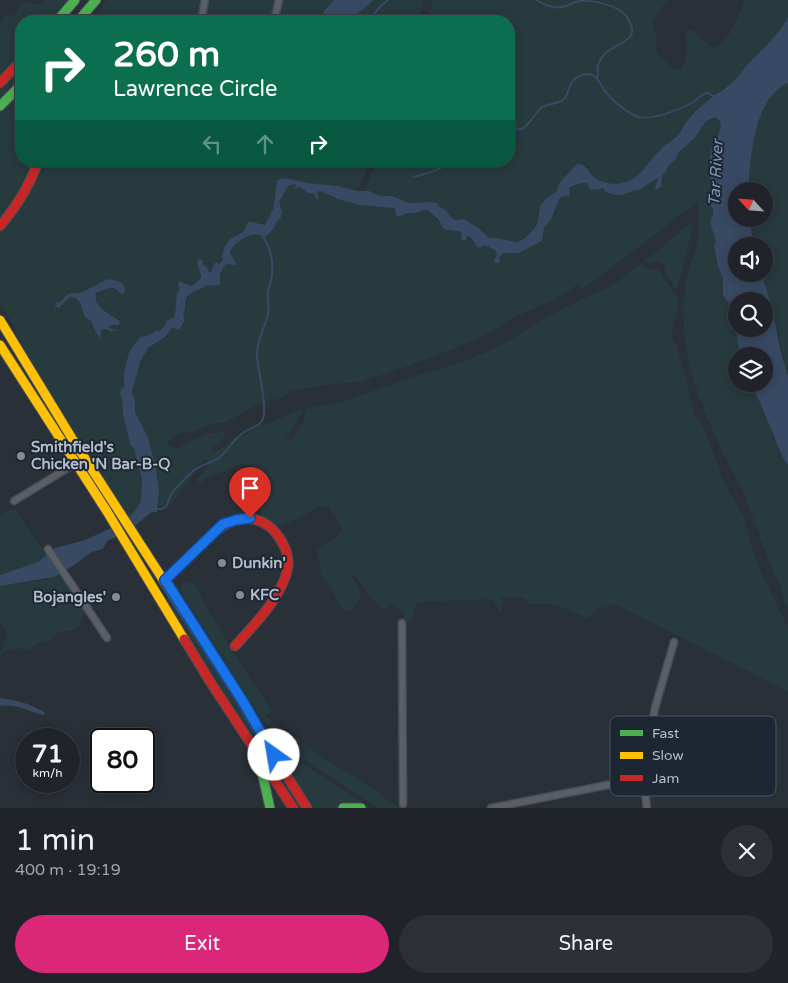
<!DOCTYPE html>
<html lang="en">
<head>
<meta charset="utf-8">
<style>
  body { margin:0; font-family:"Varela Round",sans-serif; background:#2d3036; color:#f1f3f6; height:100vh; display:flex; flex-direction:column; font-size:19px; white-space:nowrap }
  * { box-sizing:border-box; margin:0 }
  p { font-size:16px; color:#a2a4a8 }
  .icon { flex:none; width:28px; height:28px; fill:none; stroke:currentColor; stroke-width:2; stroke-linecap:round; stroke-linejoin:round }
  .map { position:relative; height:808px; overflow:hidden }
  .sheet { display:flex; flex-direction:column; background:#20242a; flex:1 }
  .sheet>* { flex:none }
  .top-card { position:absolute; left:15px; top:15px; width:500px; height:152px; border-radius:20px; box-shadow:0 2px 12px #0003,0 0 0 1px #3d4147; background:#0b6e4f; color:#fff; overflow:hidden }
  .needle { width:32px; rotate:296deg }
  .buttons { position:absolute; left:728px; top:182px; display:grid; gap:10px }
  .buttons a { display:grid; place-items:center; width:45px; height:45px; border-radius:50%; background:#20242a; box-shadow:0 2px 12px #0003,0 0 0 1px #3d4147; font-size:25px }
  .speed { position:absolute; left:15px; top:728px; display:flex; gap:10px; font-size:25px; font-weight:700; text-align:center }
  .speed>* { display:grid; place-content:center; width:65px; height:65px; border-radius:50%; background:#20242a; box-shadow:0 2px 12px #0003,0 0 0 1px #3d4147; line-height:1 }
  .speed small { font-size:12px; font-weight:400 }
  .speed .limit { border:2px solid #111; border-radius:8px; background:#fff; color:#111 }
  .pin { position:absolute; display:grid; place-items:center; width:42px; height:42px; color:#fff; margin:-51px -21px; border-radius:50% 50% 50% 0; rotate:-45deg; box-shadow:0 0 5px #0007 }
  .pin .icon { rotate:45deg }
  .me { position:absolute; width:55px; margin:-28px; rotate:328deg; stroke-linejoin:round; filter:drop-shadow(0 0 4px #0008) }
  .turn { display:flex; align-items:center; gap:18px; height:105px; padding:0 15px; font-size:22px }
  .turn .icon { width:65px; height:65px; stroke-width:2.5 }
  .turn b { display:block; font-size:35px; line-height:42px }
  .lanes { display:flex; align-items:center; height:48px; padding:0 15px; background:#0003; justify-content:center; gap:25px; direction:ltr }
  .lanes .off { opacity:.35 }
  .round { display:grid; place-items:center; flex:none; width:52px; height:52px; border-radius:26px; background:#2d3036 }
  .summary { display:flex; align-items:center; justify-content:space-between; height:85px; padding:0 15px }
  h1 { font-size:30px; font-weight:600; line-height:38px }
  .button { display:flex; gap:10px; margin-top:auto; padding:10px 15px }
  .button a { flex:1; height:58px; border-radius:30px; background:#db2777; color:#fff; font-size:20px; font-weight:600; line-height:58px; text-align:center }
  .button a+a { background:#2d3036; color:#f1f3f6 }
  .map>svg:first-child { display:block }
</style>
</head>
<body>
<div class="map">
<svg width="788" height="808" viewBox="0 0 788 808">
  <rect width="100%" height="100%" fill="#2a3038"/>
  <!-- green -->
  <g fill="#273a3e" fill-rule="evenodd">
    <path d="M46,0H71L53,21H21V56L0,78V26C2,20 3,13 11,16L16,13L19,5C25,2 32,2 39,5L44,3Z"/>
    <path d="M107,0H423L422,9L417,21H91Z"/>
    <path d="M433,0H667L652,22L656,34V47L659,55L673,69L679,70C687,64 690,45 685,37L687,32L691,29L712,48C731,42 738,16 745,0H788V17L785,24L772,40L750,61L734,81L726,88L713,96L686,122L682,131L677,136L658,151L641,174L628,182L619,184L606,183L596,178L585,165L568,174L560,182L556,192L540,206L538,222L534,229L524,239L516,242L497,238H492L488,237L477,227L467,221L463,219L458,220L453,219L444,209L439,207L432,202L409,203L392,196H380L369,191H365C369,181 372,169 378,161H509V21H426Z"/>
    <path d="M21,67V78L0,100V90Z"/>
    <path d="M788,83V377C779,342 775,306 760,274H764V246H753V245L750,219H764V191H748C751,158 753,99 788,83Z"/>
    <path d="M21,90V161H36L27,185L0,223V111Z"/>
    <path d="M715,117C728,123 715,139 712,148C707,161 711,173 711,186C711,191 709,197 708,202L713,209L714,236L716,243L714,246L718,267L723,278V295L729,303L735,331L737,334L738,345L743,356H736V384H752L779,450L788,465V610L782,595V588L774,575L747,502C745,491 737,483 732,472C718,442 704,413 694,381C684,348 680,310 687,276C690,263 697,249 699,236C700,225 698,212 698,202L693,204L689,209L682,213L660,231L587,286L582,288L580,287L579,284L552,301L514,317L487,334L463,345L411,365L360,382L334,384L290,391L286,395L279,399L267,401L255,406L228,421L223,423L210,424L189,433L185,431L175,436L167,442C175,453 182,446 191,441C198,437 212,432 219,433L224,430L225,431C225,440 219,444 212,447V450L215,452L221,449L236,436H241L250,433L255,428L301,410L302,412L286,439L290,441L303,422L306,410L310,408L345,401L384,387L389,386L399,381L463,362L491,350L511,340L533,325L576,302L605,289L618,282L640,264L649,269H658L674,293L677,296V312L673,326L672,336L677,347L687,382L691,402L695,415L701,423L714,454L723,479L744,518L751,544L761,572L788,628V691L615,604L596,610L587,619C574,611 560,605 544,604C539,604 533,605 528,604L525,599L521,598L501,597V599L505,604L501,605V612L498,611L493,601L490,599L418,602C412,610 417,614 409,623L404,622V611L390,604L385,610C371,601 364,586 353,574L352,577C365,595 362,595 350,611L345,610L342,609L333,594L332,589L322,576L320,568V564L317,552C322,541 337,541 342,530L336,517L328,506C316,505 309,513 299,518C292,521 284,524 276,526C267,522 258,516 260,505C260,501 262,497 263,493C263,485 260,476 258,469C248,463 234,464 226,471L207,477L200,484L197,480L198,478L205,470L208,461L207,459L195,467L193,475L171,504L165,507L158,506L159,492L153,456L148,437L135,412V400L132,392C137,378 137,362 147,350C154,341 166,339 171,329H176L181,325L185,320C183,316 183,313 184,308C187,288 203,286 220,281V274L226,264L235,262L231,256L230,253C233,246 236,244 242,240C250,234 256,232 266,238C274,229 284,215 279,202L288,186L295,184L296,185V188L300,187L304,191L313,193L318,199L317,192L320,191L338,199L360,205L392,207L396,209L395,214L403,215C408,212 409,214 414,213C418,213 422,210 426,210C436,211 438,225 445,229C449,231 453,230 457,231C466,233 472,241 478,248L485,245L496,251L497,255L499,258L503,253H518L542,241L544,228L551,219L560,198C564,195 568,192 570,188L584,182L588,183L597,189H641L654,180L659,179L661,187L662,177L670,164L676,159L678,153L694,139L706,121Z"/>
    <path d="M41,161H371L357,191L339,186L307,183L285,178L277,181L273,209L265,226L252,222H248C245,226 244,230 241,233C233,242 221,246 223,260L219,264L216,262L214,264L213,269L208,274L198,268L201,273V278L195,284L191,286L184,282L179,292L177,293L175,315L173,318L167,320C166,327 162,332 155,331L149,336L140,337L129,352L126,362L124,372V387L122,403L130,444C134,449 136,455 137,462C142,481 147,504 129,518L23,349L11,321L0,304V231ZM109,279L118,281V290L108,288L96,293C93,307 110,314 120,321L119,325H111L109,326V328H112L111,329H103L101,331L99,339L92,322L85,316L80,303L77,299L70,297L60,306H55C59,303 63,298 67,295C71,292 75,294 79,293C90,291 98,283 109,279Z"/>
    <path d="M689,224H692L693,227L677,289L675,288L666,274L664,266L661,262L657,261L650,263H646L644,261L664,246Z"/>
    <path d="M9,510H15L17,512L41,547L49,553C39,566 15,570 0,575V515Z"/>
    <path d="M60,573L85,613C82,618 80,624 77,628C72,632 67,630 61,632C56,633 52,638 48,642C39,640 36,646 29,650C18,648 9,647 0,655V652L2,650L7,634L0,620V586L47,579Z"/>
    <path d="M186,582L193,584L198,589L205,605L248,675L272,711L266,716L282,732L286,730L288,731L297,739L328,761L376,790L387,800L402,808H378L303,759L279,738L264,722L181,592L182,584Z"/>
    <path d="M168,597L305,808H297L165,600Z"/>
    <path d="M263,728L291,756L371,808H313Z"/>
  </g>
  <!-- water -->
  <g fill="#384963" fill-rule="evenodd">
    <path d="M334,0H373L365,8L359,12L355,21H322L324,11Z"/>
    <path d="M788,17V83C753,99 751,158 748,191H736V219H750L753,246H736V274H760L766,287L773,312L780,348L788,377V465C785,461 782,456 780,451C776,444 775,436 771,429C765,414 758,399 752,384H764V356H743L738,345L737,334L735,331L729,303L723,295V278L718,267L714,246L716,242L710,222L713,214V209L708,202C709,197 711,192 711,187C711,173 707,161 712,148C715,139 728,123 715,117L706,121L694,139L678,153L676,159L670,164L662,177L661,187L656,190L655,188L658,179L654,180L641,189L621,195H616L605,192L604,189L602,188L599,190L597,189L590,190L587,183C582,182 575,185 569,188V190L570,194L569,196H563L560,198L551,219L544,228L542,241L518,253H503L499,258L500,262L498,263H495L494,261L497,255L496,251L485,245L478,248L470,237L467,236L466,240H462L461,232L457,231L447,230L443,228L439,220L429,211L424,210L415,213H407L403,215L397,217L395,212L396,209L393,208L360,205L338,199L320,191L317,192L319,199L316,198L313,193H307L300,187L294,189L296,185L295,184L288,186L279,202L282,212L281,217L276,223L274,228L265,238C256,232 250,234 241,240C235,244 233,246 230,253L237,265L226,264L220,274V284L213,286L206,285C199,292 187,290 185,303C185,305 185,306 185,308C184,313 182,314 185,320L179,330L173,328L171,329L165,337L148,348L140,362L132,392L135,400V412L148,437L156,469L159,492L157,512H152L138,523L130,531L107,541L103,549L92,552L74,565L54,577L0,586V575L38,562L55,548L85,540L105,531L115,526L130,516L134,512L139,505L141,499L142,479L134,449L130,444L123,414L122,399L120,393L121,389L124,387V372L129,352L140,337L149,335L157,330L159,331C163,329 166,326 167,320L173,318L175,315L177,292L180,290L178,284L180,281L191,286L195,284L201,278C201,272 198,268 197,262L200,259L203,261V264L207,268L209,273C214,270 212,265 216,262L219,264L223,260L222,256L225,246L230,239L243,232L248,222H252L265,225L273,209L277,181L280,179L285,178L307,183L339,186L357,191H369L380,196H392L409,203L432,202L437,203L439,207L444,209L453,219L458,220L463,219L467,221L477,227L488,237L492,238H497L516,242L524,239L534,229L538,222L540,206L546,199L556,192L560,182L577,164C587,163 589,174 597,179C605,184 617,185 626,182C642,177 648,161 659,151C664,145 671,142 677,136C682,132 683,125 687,121C694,112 704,104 712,97C717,93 723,91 728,86C737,79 743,69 751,61C764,47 779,35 788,17ZM736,301H764V329H736Z"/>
    <path d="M109,279L118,281L124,285L125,292L121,294C112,283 106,290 96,293C93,307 110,314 120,321L119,325H111L109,326L110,328L119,331L112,330V332L107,329H103L101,331L100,340C98,334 93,329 92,322L85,317L80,303L77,299L70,297L60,306V308L58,307H54L57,304L53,301L59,303C62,300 65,296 68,294C72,292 75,294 80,293C90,289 98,283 109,279Z"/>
    <path d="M0,698C15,700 33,704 45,713L44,715C27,712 19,703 0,706Z"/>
  </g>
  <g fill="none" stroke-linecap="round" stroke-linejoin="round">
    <!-- stream -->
    <g stroke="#384963" stroke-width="2">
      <path d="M536,0C541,3 547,6 553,7C563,9 570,4 579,1C593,0 619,5 627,17C630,23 634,29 631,35C628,44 603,47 598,65C597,70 599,75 597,80"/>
      <path d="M372,21C373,12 381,6 388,0"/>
      <path d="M509,109L512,125L519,130C530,126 533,115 541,108C547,103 559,105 565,98C570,90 569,81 579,76C584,74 590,73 594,76C598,78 600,84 603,88C606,92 609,97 613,100C617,104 633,116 638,117C653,120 680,110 693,102C699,98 702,93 709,93L714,97"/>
      <path d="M413,177C426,174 440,171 449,161"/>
      <path d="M156,509H161L166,507C168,503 169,497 172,493C176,487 193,470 199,467C206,463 214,462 220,457C228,450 234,439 243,433C249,428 259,427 262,421C269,409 257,369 257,353C257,342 263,331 266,321C271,309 267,302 268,291C269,287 271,283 271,280C275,264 271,250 263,236"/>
    </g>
    <!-- street casing -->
    <g stroke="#484c53" stroke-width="9">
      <g id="street">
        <path d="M201,21L205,0"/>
        <path d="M274,21L279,0"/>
        <path d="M14,501L76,463"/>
        <path d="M48,549L107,638"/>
        <path d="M402,623L403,804"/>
        <path d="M649,739C684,736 719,730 755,727"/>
        <path d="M491,808L643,778"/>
        <path d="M647,808L643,778L644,771L655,708L674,642"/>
      </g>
    </g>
    <!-- fast casing -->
    <g stroke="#484c53" stroke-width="11">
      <g id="fast">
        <path d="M57,21L75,0"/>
        <path d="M78,21L96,0"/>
        <path d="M0,106L21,85"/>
        <path d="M257,762L263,777L270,808"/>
        <path d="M343,808H361"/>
      </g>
    </g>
    <!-- slow casing -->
    <g stroke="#484c53" stroke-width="11">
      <g id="slow">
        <path d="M0,320L73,440L184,612"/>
        <path d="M0,345L106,510L184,639"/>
      </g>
    </g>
    <!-- jam casing -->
    <g stroke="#484c53" stroke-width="11">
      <g id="jam">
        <path d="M0,83L21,61"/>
        <path d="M0,226C17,206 30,186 38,161"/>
        <path d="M165,580L217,530C241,513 266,514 282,542C286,549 289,558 288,567C283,596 254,625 235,646"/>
        <path d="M184,612L241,700L264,740L307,808"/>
        <path d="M184,639L211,683L293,808"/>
      </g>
    </g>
    <!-- street -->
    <use href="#street" stroke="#5a5e66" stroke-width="6"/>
    <!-- fast -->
    <use href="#fast" stroke="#4caf50" stroke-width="9"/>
    <!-- slow -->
    <use href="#slow" stroke="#ffc107" stroke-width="9"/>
    <!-- jam -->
    <use href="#jam" stroke="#c62828" stroke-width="9"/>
  </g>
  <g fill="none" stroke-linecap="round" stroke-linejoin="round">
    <!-- route casing -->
    <g stroke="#114b97" stroke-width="12">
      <path id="route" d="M250,518L236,520L223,524L165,580L242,700L274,755"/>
    </g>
    <!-- route -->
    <use href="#route" stroke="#1a73e8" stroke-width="9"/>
  </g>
  <!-- markers -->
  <g fill="#848b96" stroke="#1d2633" stroke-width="2">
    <circle cx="21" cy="456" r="5"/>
    <circle cx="222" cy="563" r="5"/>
    <circle cx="240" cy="595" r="5"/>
    <circle cx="116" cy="597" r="5"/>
  </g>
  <g text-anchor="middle" stroke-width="4" stroke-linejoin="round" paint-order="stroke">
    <!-- poi labels -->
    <g font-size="15" font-weight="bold" fill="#b4bcc9" stroke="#1d2633" text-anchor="start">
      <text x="31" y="452">Smithfield's<tspan x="31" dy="17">Chicken 'N Bar-B-Q</tspan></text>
      <text x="232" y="568">Dunkin'</text>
      <text x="250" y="600">KFC</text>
      <text x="106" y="602" text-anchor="end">Bojangles'</text>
    </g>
    <!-- water labels -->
    <g font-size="16" font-style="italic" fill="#7c92b1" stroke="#1d2633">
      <text transform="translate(715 173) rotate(-87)" y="6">Tar River</text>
    </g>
  </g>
  <!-- legend -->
  <rect x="610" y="716" width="166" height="80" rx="8" fill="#1d2633" stroke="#4a5360" stroke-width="1"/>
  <rect x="620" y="730" width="23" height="6" fill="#4caf50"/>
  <rect x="620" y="752" width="23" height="7" fill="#ffc107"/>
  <rect x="620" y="775" width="23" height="6" fill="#c62828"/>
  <g font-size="14" fill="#b4bcc9">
    <text x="652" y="738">Fast</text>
    <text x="652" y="760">Slow</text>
    <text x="652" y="783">Jam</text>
  </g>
</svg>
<div class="buttons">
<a><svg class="needle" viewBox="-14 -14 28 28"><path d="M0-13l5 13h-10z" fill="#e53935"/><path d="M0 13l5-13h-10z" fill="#a2a4a8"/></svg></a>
<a><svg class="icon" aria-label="sound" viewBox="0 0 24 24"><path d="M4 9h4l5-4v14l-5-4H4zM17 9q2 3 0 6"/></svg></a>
<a><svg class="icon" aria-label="search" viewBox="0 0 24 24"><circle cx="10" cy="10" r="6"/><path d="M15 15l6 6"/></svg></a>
<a><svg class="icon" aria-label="layers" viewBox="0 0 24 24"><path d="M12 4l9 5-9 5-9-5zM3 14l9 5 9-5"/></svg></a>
</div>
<div class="speed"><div>71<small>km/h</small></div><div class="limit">80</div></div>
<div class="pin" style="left:250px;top:518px;background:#d93025"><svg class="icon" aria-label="arrive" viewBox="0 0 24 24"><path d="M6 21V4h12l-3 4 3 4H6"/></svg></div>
<svg class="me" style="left:274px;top:755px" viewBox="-20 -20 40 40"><circle r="19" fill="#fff"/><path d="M0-13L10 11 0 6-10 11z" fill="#1a73e8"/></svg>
<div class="top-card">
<div class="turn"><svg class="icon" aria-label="right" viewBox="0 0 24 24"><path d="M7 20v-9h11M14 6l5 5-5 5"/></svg><div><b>260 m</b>Lawrence Circle</div></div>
<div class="lanes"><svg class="icon off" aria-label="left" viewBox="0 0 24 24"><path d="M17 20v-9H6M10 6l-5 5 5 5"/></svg><svg class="icon off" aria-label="ahead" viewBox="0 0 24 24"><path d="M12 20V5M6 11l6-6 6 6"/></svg><svg class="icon" aria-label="right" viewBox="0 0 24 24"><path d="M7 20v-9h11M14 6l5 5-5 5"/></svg></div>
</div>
</div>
<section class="sheet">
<div class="summary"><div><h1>1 min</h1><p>400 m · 19:19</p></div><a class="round"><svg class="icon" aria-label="close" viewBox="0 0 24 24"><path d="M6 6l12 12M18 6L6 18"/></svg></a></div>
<div class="button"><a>Exit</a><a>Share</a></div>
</section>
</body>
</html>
